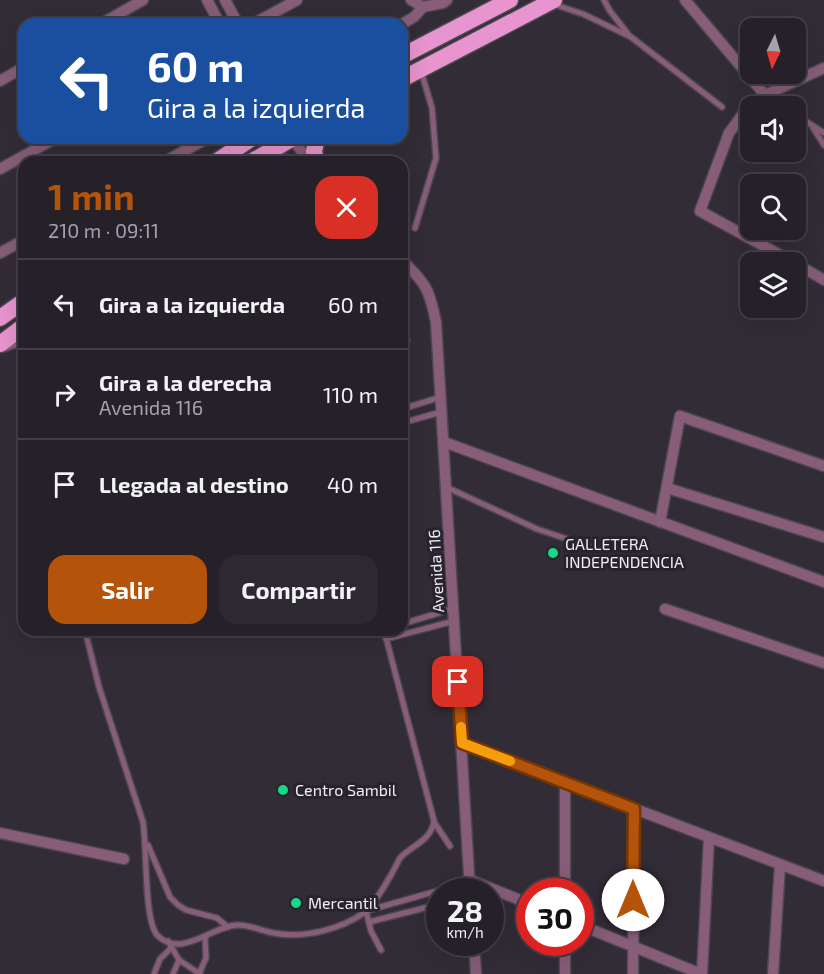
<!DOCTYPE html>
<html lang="es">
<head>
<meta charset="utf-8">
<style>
  body { margin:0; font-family:"Exo 2",sans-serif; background:#2e2931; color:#f1f3f6; height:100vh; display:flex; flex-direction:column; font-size:22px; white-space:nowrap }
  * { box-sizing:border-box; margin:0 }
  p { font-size:20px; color:#a4a3a8 }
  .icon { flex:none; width:33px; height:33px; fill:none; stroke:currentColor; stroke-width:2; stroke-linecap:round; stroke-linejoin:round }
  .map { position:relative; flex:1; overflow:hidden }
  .details { position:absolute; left:18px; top:156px; width:390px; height:480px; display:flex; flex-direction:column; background:#262129; border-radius:18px; box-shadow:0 6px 24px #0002,0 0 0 2px #423e46 }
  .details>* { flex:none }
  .top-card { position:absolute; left:18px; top:18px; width:390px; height:126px; border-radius:18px; box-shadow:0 6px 24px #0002,0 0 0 2px #423e46; background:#1a4fa0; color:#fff; overflow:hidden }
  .needle { width:39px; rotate:185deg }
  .fabs { position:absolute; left:740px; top:18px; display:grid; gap:12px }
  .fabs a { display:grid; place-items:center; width:66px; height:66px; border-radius:12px; background:#262129; box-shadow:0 6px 24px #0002,0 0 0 2px #423e46; font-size:30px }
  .speed { position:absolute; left:426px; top:878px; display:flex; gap:12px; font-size:30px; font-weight:700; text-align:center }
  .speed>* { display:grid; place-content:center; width:78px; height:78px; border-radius:50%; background:#262129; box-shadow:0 6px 24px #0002,0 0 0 2px #423e46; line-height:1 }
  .speed small { font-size:15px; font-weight:400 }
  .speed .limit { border:9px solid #d22; background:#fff; color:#111 }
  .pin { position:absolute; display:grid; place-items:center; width:51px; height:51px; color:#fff; margin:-26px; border-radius:12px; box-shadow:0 3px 9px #0006 }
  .me { position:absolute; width:66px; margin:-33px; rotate:0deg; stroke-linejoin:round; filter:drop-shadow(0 0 4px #0008) }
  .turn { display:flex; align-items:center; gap:21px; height:126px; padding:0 30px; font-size:27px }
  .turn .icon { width:78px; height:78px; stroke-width:2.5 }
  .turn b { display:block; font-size:42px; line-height:51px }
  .round { display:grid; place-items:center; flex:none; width:63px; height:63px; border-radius:18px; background:#2e2931 }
  .overview { display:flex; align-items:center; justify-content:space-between; height:102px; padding:0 30px }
  h1 { font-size:36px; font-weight:700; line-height:45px; color:#b45309 }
  .action { display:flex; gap:12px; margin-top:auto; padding:12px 30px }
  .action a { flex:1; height:69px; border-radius:18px; background:#b45309; color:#fff; font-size:24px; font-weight:700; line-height:69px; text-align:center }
  .action a+a { background:#2e2931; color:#f1f3f6 }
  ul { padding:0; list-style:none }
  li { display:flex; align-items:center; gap:18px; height:90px; padding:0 30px; border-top:2px solid #423e46 }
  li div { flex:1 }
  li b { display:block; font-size:22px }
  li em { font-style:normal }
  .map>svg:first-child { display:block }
</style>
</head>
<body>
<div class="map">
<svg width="824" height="974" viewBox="0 0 824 974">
  <rect width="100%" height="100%" fill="#322c37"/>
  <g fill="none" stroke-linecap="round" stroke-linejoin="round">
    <!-- service casing -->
    <g stroke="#4d4751" stroke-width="8">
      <g id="service">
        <path d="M604,0L610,11L628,34"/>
        <path d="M553,4L583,14L631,37L722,107"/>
        <path d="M765,95L783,106"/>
        <path d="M795,114L824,133"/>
        <path d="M813,128L824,145"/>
        <path d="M415,228L436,158L432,108L421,71"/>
        <path d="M402,345L407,341"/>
        <path d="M4,349L24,342"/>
        <path d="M24,386C16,396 21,409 24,421"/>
        <path d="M402,409L441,397"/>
        <path d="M402,423L441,412"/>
        <path d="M446,487L537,529L597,549"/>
        <path d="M402,624L452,609"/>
        <path d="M85,630L99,687L143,822C147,846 144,920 157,935C181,960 213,925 238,925C250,925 262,931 274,933C303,939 342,929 365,912C376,903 393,872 400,858C412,845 431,841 434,821L384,630"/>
        <path d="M386,639L454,621"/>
        <path d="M434,822L450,846"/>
        <path d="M148,845L170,897L178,905L186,910L217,918L228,927"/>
        <path d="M369,922L440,904"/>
        <path d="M168,941L179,960L173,974"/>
        <path d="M381,950L371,931L366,911L469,882"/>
        <path d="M179,960L200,974"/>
        <path d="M154,974L160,959L171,948"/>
        <path d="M199,974L206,958L205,937"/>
      </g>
    </g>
    <!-- minor casing -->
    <g stroke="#4d4751" stroke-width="13">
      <g id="minor">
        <path d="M207,0L220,24"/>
        <path d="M225,0L238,24"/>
        <path d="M411,0L423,7L443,3L447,0"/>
        <path d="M685,0L765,95L824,68"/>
        <path d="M101,24L143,0"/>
        <path d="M253,24L297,0"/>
        <path d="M402,24L414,17L423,7"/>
        <path d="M0,81L24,67"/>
        <path d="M765,95L748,107L729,133L700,211L793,262"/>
        <path d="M292,138L309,162"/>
        <path d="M164,162L208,138"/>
        <path d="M0,169L56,138"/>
        <path d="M0,253L24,240"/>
        <path d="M402,260C426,284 429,288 436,322L470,891"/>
        <path d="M795,263L824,280"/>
        <path d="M444,442L824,582"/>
        <path d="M667,488L824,537"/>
        <path d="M660,522L680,416L824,466"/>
        <path d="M665,609L824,663"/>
        <path d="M462,743L824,881"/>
        <path d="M0,833L124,859"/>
        <path d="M470,880L530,904"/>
        <path d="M565,891V782"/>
        <path d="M580,925L701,974"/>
        <path d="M474,942L476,974"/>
        <path d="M565,974V942"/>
        <path d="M633,974L634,809"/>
        <path d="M702,974L709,838"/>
        <path d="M773,974L780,865"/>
      </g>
    </g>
    <!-- trunk casing -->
    <g stroke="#4d4751" stroke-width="19">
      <g id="trunk">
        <path d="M402,56L510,0"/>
        <path d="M402,79L554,0"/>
        <path d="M256,159L284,162"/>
        <path d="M216,162L252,138"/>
        <path d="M251,162L293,138"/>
        <path d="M316,162L314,151L317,138"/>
        <path d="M0,318L24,301"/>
        <path d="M0,344L24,326"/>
      </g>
    </g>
    <!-- service -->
    <use href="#service" stroke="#875d79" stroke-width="5"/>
    <!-- minor -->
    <use href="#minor" stroke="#875d79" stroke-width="10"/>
    <!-- trunk -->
    <use href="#trunk" stroke="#e894ce" stroke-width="16"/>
  </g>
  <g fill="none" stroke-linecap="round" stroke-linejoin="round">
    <!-- route casing -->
    <g stroke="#753606" stroke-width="15">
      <path id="route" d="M458,682L462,743L634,809L633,900"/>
    </g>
    <!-- route -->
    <use href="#route" stroke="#b45309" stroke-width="10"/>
    <!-- slow -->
    <path stroke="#f59e0b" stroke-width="10" d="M461,727L462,743L510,761"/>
  </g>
  <!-- markers -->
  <g fill="#14d989" stroke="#28232d" stroke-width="2">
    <circle cx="553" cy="553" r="6"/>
    <circle cx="283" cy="790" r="6"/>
    <circle cx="296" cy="903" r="6"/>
  </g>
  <g text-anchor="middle" stroke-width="6" stroke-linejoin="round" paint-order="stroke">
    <!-- poi labels -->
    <g font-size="16" fill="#f0edf4" stroke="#28232d" text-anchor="start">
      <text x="565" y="550">GALLETERA<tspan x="565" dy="18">INDEPENDENCIA</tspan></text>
      <text x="295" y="796">Centro Sambil</text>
      <text x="308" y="909">Mercantil</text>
    </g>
    <!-- street labels -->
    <g font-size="16" fill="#f0edf4" stroke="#28232d">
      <text transform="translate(436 571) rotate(-93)" y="6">Avenida 116</text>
    </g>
  </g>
</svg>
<div class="fabs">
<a><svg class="needle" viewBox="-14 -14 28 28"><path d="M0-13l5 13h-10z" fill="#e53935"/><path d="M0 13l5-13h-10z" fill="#a4a3a8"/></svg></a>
<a><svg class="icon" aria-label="sound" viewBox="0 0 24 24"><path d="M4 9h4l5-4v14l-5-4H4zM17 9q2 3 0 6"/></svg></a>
<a><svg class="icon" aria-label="search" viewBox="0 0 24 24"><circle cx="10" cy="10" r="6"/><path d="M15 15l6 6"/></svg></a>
<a><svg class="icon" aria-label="layers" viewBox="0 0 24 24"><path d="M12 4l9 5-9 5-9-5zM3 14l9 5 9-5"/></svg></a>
</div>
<div class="speed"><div>28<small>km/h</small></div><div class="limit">30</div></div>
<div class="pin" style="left:458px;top:682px;background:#d93025"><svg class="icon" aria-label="arrive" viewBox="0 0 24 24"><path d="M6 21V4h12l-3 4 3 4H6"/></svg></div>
<svg class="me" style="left:633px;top:900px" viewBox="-20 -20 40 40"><circle r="19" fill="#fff"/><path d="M0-13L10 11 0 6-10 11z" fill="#b45309"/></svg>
<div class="top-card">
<div class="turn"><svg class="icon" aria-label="left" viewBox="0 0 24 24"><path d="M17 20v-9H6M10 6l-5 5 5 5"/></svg><div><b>60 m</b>Gira a la izquierda</div></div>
</div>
<section class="details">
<div class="overview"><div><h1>1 min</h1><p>210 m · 09:11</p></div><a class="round" style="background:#d93025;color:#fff"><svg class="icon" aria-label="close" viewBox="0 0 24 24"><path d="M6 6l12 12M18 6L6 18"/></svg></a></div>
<ul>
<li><svg class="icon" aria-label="left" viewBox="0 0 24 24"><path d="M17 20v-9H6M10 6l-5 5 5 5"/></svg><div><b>Gira a la izquierda</b></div><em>60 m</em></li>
<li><svg class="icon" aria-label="right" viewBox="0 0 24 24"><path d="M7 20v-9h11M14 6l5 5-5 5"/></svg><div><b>Gira a la derecha</b><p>Avenida 116</p></div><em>110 m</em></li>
<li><svg class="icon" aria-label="arrive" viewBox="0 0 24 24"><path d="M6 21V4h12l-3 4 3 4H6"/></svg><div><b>Llegada al destino</b></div><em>40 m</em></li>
</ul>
<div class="action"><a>Salir</a><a>Compartir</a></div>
</section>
</div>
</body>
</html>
